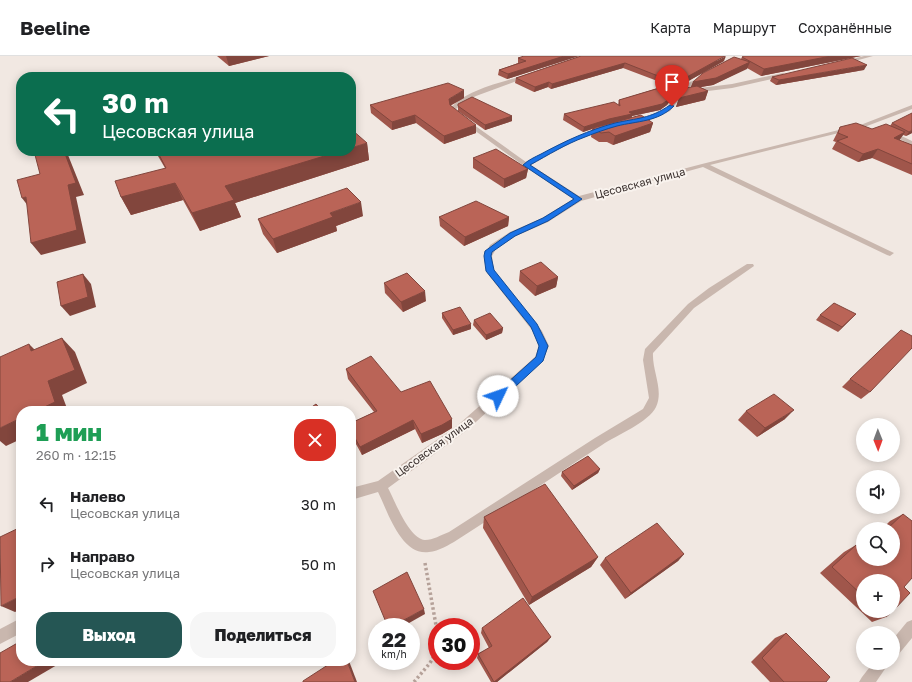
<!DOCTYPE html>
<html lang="ru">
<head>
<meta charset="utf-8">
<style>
  body { margin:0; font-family:"Golos Text",sans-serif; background:#f6f6f6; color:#202124; height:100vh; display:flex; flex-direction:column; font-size:15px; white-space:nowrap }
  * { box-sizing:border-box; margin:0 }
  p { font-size:13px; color:#757577 }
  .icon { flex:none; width:22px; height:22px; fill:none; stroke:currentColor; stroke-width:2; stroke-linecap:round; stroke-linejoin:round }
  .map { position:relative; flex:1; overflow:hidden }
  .panel { position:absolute; left:16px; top:350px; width:340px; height:260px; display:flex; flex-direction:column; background:#fff; border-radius:16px; box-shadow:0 2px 10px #0003 }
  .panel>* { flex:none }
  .hud { position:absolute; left:16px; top:16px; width:340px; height:84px; border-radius:16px; box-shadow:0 2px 10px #0003; background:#0b6e4f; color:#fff; overflow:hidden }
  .needle { width:26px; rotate:179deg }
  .tools { position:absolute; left:856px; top:362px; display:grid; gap:8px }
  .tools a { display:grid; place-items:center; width:44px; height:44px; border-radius:50%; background:#fff; box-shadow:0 2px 10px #0003; font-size:20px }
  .speed { position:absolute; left:368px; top:562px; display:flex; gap:8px; font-size:20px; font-weight:700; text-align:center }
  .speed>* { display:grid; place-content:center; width:52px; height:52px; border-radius:50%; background:#fff; box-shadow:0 2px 10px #0003; line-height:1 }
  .speed small { font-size:10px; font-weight:400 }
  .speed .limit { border:6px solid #d22; background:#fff; color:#111 }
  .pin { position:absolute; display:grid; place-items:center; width:34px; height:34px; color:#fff; margin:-41px -17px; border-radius:50% 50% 50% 0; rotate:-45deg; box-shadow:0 0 4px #0007 }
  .pin .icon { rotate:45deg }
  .me { position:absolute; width:44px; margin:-22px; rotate:48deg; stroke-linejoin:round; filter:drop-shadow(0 0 3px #0008) }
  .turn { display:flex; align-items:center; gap:14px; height:84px; padding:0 20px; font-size:18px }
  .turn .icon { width:52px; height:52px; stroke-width:2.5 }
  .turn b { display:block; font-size:28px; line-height:34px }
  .round { display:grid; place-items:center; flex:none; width:42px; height:42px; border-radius:16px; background:#f6f6f6 }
  .overview { display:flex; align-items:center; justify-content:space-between; height:68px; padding:0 20px }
  h1 { font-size:24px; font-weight:800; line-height:30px; color:#1e9e55 }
  .primary-button { display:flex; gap:8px; margin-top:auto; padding:8px 20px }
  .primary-button a { flex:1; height:46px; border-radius:16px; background:#255654; color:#fff; font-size:16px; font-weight:800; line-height:46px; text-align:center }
  .primary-button a+a { background:#f6f6f6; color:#202124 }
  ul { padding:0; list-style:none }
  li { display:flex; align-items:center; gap:12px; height:60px; padding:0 20px }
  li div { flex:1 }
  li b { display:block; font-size:15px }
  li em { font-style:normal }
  header { display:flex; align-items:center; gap:24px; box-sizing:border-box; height:56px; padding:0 20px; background:#fff; border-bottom:1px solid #e0e0e0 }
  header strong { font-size:19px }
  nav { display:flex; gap:22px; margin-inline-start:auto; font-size:14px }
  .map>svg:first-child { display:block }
</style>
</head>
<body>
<header>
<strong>Beeline</strong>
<nav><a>Карта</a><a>Маршрут</a><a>Сохранённые</a></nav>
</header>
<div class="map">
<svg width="912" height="626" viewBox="0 0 912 626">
  <rect width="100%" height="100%" fill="#f1e8e2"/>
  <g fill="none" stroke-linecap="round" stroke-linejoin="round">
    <!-- path -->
    <g stroke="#b5a199" stroke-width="3.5" stroke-dasharray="2.5 2.5" stroke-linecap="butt">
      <path d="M425,507L437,575"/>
      <path d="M414,626L430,607L437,595"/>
    </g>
    <!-- minor -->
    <g fill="#c9b7ae" fill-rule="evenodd">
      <path d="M864,0H873L844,8L841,6Z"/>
      <path d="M783,17L786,19L785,20L732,32L692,37L689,35L692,33L732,28Z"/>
      <path d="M525,19L530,20L476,40L466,45L456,53L460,59L526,106L566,85L602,71H606V73L570,87L531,109L579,140L702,108L863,68L912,49V53L867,70L710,109L894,197L890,200L887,199L703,111L581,145L548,166L516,180L496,193L492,200L494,215L542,275L549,290L542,306L466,375L388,432C395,445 409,483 425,484C433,484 441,479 449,476L595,382L643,353L649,342L643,304L645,293L688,248L709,232L747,208H753L754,210L694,252L653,297C652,315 664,334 656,351C649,366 617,379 602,389C554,420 506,453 457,484C449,489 439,495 429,496C401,500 388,456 378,436L351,444V432L378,425L458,369L535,301L539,290L535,278L487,217L484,200L490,189L510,176L542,162L573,143L524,110L456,61L450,53C464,34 503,26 525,19Z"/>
      <path d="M703,19L706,21L705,22L689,31L670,55L653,63L633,68L630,66L649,61L666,53L685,29Z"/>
      <path d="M889,74L912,85V89L887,77L886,76Z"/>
      <path d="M21,562V577L0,588V573Z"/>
      <path d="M912,564V582L898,599L893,601V583L907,566Z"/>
      <path d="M873,607H889L876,626H859L862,621Z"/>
    </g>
  </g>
  <!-- wall -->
  <g fill="#a0564b">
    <path d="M217,0H269L229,10Z"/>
    <path d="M579,0L507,23L498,19L499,14L518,7V2Z"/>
    <path d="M581,0L724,5L683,28L667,49L660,54L632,60L631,62L653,67L650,76L613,89L607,86H599L591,81L592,73L583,76L563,64L564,58L618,49L619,44L668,29L623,12L551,33L548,31L534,36L515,27L516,22Z"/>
    <path d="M861,0L761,20L747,12L713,29L700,31L708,35L705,44L676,51L679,42L691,31L693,26L741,3L742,1Z"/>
    <path d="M864,14L776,29L770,25L772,21Z"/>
    <path d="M464,42L450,50L476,77L444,88L416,67L392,74L371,57L370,49Z"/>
    <path d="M458,48L512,60V65L485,74L458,55Z"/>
    <path d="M892,67L912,77L906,80L903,79L899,84L912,89V119L872,102L858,106L832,93L836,86L833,85L840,71L872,73L890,70Z"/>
    <path d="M367,87L369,104L235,147L241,161L200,175L183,144L131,159L121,141L165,112L155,95H351Z"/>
    <path d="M473,102L528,113L526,122L504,132L473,112Z"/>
    <path d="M363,160L336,170L337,175L277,197L263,178L258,163Z"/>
    <path d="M439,161H509L508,170L464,190L440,170Z"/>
    <path d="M520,215L558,221L556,231L535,240L519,225Z"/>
    <path d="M384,227L426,245L403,256L385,237Z"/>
    <path d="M442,257L471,273L453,279L442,262Z"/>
    <path d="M856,258L838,276L816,264L820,259Z"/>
    <path d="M474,264L503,272L502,277L486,284L473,269Z"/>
    <path d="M346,313L401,336L452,372L442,378L422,387L415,373L362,399L351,379V367L374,356L348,323Z"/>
    <path d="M850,323L870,336L861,343L842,331Z"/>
    <path d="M746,355L785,363L757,381L738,364Z"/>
    <path d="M600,413L598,417L572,434L561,420L562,416Z"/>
    <path d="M903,458L863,525V555H893L886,561L872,566L820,517L844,496L856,489L862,493L863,492V503L893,473H882L890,465Z"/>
    <path d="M484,461L598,501L591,511L529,549L483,472Z"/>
    <path d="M684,498L678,505L625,543L600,509L605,502Z"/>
    <path d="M482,572L551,581L547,586L497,626H491L477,602L478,598L489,592L481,577Z"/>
    <path d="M786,577L826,626H770L751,606L775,582Z"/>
  </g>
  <!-- shaded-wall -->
  <g fill="#82463d">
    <path d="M226,0H269L229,10Z"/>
    <path d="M564,0H579L507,23L508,18Z"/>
    <path d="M726,0L724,5L683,28L667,49L660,54L632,60L631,64L593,72L592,73L583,76L584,71L629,56L685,22Z"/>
    <path d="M831,0H861L761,20L764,13Z"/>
    <path d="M750,6L747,13L713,29L690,33L693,26Z"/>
    <path d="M625,7L623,12L551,33L552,28Z"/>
    <path d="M867,9L864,14L776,29L779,24Z"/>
    <path d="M549,26L548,31L534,36L535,31Z"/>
    <path d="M464,34V42L449,50V43Z"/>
    <path d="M708,35L705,44L676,51L679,42Z"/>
    <path d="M415,59L416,67L392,74V66Z"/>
    <path d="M512,60V65L485,74V69Z"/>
    <path d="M653,67L650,76L613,89L615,80Z"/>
    <path d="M476,69V77L444,88V80Z"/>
    <path d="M912,74V77L906,80L909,76Z"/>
    <path d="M905,76L899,85L894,82Z"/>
    <path d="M367,87L369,104L235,147L241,161L200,175L192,157L225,130L341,95H351V92Z"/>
    <path d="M878,93L872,102L858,106L863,98Z"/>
    <path d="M64,95H66L68,99L84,139L76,141L86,187L41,199L31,187L68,129Z"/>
    <path d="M528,113L526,122L504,132V123Z"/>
    <path d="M175,127L183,144L131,159L121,141Z"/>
    <path d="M26,141L31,154L22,142Z"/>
    <path d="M361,146L363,160L336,170L337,175L277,197L273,183L330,157Z"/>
    <path d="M509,161L508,170L464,190L465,181Z"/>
    <path d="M83,218L91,228L96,251L70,260L61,250Z"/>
    <path d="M558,221L556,231L535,240L537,230Z"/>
    <path d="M425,235L426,245L403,256L401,246Z"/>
    <path d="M856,258L838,276L842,271Z"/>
    <path d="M471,268V273L453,279V274Z"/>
    <path d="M503,272L502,277L486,284V279Z"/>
    <path d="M62,282L75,296L87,327L62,339L68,355H36L48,325Z"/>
    <path d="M29,288L43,302L31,295Z"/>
    <path d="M794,354L785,363L757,381L765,372Z"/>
    <path d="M21,362V383L6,390L0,385V372Z"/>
    <path d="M452,363V372L442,378L422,387L421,378Z"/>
    <path d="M413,364L415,373L362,399L360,391Z"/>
    <path d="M600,413L598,417L572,434L574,430Z"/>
    <path d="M684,498L678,505L625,543L631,537Z"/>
    <path d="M598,501L591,511L529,549L532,541Z"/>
    <path d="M21,540V553L15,556L1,550Z"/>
    <path d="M424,553L425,558L402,571H391Z"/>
    <path d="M551,581L547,586L497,626H494Z"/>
    <path d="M45,605H56L57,609L28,626H10Z"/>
    <path d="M347,605H349L357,626H355Z"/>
  </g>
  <!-- building -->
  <g fill="#ba6457" stroke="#82463d">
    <path d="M524,0H564L508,18L499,14L526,5L518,2Z"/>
    <path d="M581,0H725L685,22L669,43L662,48L629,56L632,58L609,63L584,71L564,58L614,46L620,50L619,44L676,27L625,7L552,28L549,26L535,31L516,22Z"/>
    <path d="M744,0H831L764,13L742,1Z"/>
    <path d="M734,1L750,6L716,22L693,26L703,17Z"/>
    <path d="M852,2L867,9L779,24L772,21Z"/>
    <path d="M448,27L464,34L449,43L450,49L476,69L444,80L415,59L392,66L370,49Z"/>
    <path d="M697,30L708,35L679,42L686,32Z"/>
    <path d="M472,41L512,60L485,69L458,50V48Z"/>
    <path d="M912,57V74L909,76L892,67Z"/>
    <path d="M641,59L653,67L615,80L609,76L601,77L593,72Z"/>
    <path d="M856,67L872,73L886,68L905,76L894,82L912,89V108L878,93L863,98L837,85L848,81L838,77L840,71Z"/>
    <path d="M351,73L367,87L351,92Z"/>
    <path d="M496,93L528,113L504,123L473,102Z"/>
    <path d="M34,95H64L76,127L68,129L77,174L31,187L26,141L22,142L17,124L40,118Z"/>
    <path d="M157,95H341L225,130L234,144L192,157L175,127L121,141L115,125L166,112Z"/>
    <path d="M347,132L361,146L330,157L333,161L273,183L258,163Z"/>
    <path d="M476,145L509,161L465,181L439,161Z"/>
    <path d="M541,206L558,221L537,230L520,215Z"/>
    <path d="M407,217L425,235L401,246L384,227Z"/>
    <path d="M83,218L88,241L61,250L57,226Z"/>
    <path d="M834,247L856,258L842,271L820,259Z"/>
    <path d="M460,251L471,268L453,274L442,257Z"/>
    <path d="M490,257L503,272L486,279L474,264Z"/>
    <path d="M901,274L912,280V292L870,336L850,323Z"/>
    <path d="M62,282L75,314L48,325L55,346L36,355H21V362L0,372V301L29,288L31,295Z"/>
    <path d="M371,300L401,336L430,325L452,363L442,369L421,378L413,364L360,391L351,375V367L377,355L346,313Z"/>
    <path d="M774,338L794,354L765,372L746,355Z"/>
    <path d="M316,348L322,355H306Z"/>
    <path d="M588,400L600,413L574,430L562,416Z"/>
    <path d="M545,428L598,501L532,541L484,461Z"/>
    <path d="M903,458L912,465V522L904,531L910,537L893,555V525H863V540L832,511L856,489L863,495V503H893V473H887Z"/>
    <path d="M657,467L684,498L631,537L605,502Z"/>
    <path d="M21,471V540L1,550L0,481Z"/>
    <path d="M407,516L424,553L391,571H388L373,535Z"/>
    <path d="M523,542L551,581L494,626L478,598L492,590L482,572Z"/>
    <path d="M880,555H893L886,561Z"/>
    <path d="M786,577L830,621L826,626H784L762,602Z"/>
    <path d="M21,585V605H45L10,626H0V597Z"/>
    <path d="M334,605H347L355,626H303V625Z"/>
  </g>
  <!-- route -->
  <path fill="#1a73e8" stroke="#114b97" d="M670,49L674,50C658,66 637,65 617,70C606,73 595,77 585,81C566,88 548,99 530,109L582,143L548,165L515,180L492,196L491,200L494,214L537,268L548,290L543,305L502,343H495L493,340L495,338L536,301L539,290L531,271L486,215L484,200L485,195L510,177L543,162L574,143L523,109C528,104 535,101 541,98C565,85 589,74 615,67C637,62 650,63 670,49Z"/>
  <g text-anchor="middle" stroke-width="4" stroke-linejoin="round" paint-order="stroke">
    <!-- street labels -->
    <g font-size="11" fill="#382e2c" stroke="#f9f3ee">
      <text transform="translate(640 127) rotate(-15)" y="4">Цесовская улица</text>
      <text transform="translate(434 391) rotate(-36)" y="4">Цесовская улица</text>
    </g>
  </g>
</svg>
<div class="tools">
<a><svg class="needle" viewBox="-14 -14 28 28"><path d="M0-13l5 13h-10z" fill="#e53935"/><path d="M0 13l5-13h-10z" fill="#757577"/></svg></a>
<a><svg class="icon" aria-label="sound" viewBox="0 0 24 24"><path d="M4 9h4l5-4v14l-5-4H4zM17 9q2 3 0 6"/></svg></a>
<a><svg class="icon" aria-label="search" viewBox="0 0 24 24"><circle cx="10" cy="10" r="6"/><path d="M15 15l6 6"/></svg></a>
<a>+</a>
<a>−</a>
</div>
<div class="speed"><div>22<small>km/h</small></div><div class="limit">30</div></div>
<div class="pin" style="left:672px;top:50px;background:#d93025"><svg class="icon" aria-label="arrive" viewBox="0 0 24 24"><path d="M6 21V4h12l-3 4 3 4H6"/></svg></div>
<svg class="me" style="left:498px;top:340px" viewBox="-20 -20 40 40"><circle r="19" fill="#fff"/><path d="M0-13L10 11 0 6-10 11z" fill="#1a73e8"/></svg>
<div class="hud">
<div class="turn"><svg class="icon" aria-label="left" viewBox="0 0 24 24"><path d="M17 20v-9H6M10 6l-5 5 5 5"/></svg><div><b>30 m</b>Цесовская улица</div></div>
</div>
<section class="panel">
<div class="overview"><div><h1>1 мин</h1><p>260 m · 12:15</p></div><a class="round" style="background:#d93025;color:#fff"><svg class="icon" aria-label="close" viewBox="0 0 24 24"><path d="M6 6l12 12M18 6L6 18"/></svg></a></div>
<ul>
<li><svg class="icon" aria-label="left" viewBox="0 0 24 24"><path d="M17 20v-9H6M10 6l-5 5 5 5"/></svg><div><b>Налево</b><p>Цесовская улица</p></div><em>30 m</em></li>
<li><svg class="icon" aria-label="right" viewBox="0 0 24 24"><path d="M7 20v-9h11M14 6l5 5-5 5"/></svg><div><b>Направо</b><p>Цесовская улица</p></div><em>50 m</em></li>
</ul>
<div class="primary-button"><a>Выход</a><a>Поделиться</a></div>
</section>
</div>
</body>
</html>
